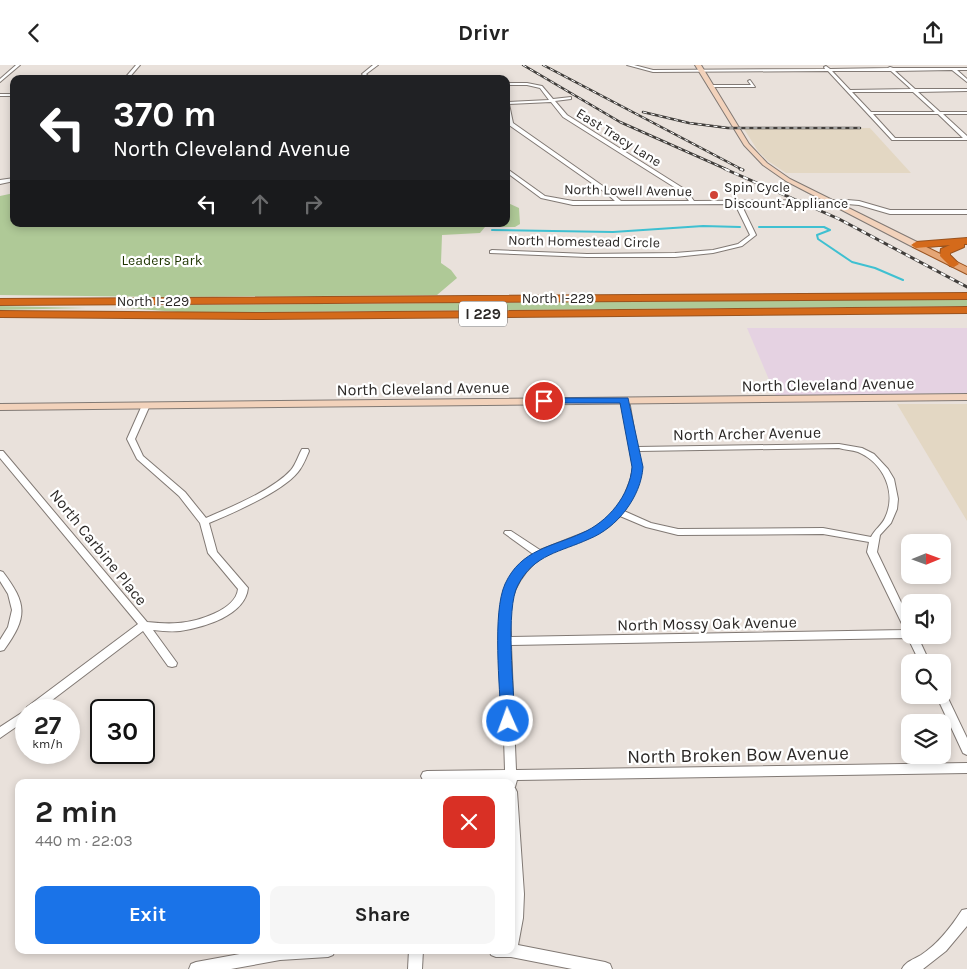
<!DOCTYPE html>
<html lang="en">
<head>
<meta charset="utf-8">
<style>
  body { margin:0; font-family:Karla,sans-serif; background:#f6f6f6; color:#222; height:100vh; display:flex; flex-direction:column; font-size:19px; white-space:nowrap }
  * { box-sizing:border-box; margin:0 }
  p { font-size:16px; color:#767676 }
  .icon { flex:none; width:28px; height:28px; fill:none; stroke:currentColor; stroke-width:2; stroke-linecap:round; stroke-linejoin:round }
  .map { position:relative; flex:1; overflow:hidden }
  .panel { position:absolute; left:15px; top:714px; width:500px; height:175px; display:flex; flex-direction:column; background:#fff; border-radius:10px; box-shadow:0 2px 8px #0003 }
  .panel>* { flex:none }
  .top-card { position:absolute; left:10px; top:10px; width:500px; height:152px; border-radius:10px; box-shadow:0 2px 8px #0003; background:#202124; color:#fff; overflow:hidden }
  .needle { width:32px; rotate:89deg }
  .fabs { position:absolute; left:901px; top:469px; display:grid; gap:10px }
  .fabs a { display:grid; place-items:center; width:50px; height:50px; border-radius:10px; background:#fff; box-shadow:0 2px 8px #0003; font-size:25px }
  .speed { position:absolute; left:15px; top:634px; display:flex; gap:10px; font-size:25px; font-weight:700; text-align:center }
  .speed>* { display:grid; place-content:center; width:65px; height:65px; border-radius:50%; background:#fff; box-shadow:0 2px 8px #0003; line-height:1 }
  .speed small { font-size:12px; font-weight:400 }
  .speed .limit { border:2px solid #111; border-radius:8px; background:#fff; color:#111 }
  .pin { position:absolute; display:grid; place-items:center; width:42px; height:42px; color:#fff; margin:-21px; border:2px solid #fff; border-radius:50%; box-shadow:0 1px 5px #0007 }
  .me { position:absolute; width:55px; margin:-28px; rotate:358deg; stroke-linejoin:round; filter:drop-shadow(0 0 4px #0008) }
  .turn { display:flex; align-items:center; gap:18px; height:105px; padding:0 20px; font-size:22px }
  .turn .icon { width:65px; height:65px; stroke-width:2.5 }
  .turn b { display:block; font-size:35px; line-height:42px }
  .lanes { display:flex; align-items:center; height:48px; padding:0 20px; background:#0003; justify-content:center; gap:25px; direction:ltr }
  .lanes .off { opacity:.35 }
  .round { display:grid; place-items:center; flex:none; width:52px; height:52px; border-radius:10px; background:#f6f6f6 }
  .head { display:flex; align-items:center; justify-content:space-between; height:85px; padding:0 20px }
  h1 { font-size:30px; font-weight:700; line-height:38px }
  .button { display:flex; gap:10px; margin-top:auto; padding:10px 20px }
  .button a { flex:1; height:58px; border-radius:10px; background:#1a73e8; color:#fff; font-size:20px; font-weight:700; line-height:58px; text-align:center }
  .button a+a { background:#f6f6f6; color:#222 }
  header { display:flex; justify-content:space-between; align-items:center; height:65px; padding:0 20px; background:#fff; font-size:22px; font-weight:700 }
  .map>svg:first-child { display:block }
</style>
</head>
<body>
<header><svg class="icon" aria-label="back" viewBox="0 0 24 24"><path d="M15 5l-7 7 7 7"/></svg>Drivr<svg class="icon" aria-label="share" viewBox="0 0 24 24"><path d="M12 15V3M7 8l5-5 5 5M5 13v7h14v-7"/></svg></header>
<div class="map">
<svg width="967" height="904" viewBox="0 0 967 904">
  <rect width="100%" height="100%" fill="#e9e1db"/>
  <!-- commercial -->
  <path fill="#e5d2e2" d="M747,263H967V328L776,331Z"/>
  <!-- industrial -->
  <g fill="#e3d7c3">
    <path d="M870,63L911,108H786L768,96L758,86L744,64Z"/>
    <path d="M897,339H967V456Z"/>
  </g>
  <!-- green -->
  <g fill="#afc997">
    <path d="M14,128V159H506V137L519,143L520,159L515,162H485L480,168L442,170L441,198L451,205L457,213L437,230L172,232L0,230V131Z"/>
    <path d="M964,234L967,235V241L269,247H178L126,243L185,240Z"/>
    <path d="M0,241L86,243L0,245Z"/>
  </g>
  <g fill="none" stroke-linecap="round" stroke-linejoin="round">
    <!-- stream -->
    <g stroke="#3fc0d1" stroke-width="2">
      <path d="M759,162H824L830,165L817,170L818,174L852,197L875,203L903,215"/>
      <path d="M492,165L613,167L703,161L740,162"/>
    </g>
    <!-- street casing -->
    <g stroke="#817974" stroke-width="2">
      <g id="street">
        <path d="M16,0H20L0,17V14Z"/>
        <path d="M136,0H140L128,14H124Z"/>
        <path d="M373,0H378L366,9L371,14H366L362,9Z"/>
        <path d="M627,0H634L653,5L825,4L824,2L826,1L830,4L888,3L890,2L893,3H967V5H957L967,14V17L952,5L895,6L915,24H967V26L918,27L940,47H967V49H943L967,71V75H892L828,6L653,7ZM832,6H891L911,24L850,25ZM852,27H913L935,47H871ZM873,49H938L963,73H895Z"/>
        <path d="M750,15L755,22H710L708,21L710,20H751L748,16Z"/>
        <path d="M506,18H527L542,21L553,34L571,32V34L555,36L567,50L686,125L694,136L847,135L859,136L890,145H967V149H890L859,140L847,139H741L756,170L742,181L713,188L675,192H587L490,188V186L492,185L587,189L675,188L713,185L738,179L750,170L735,139L573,140L541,133L506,107V103L545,131L573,136H615L606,128L509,60L506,46V37L549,35L540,23L527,20H506ZM551,37L563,52L682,127L689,136H621L610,126L513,58L509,39Z"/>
        <rect x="0" y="29" width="14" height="2"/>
        <path d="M14,113V116L0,119V115Z"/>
        <path d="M622,333H625L629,335L637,382L839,379L862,383L874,389L888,404L894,414L898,434L897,444L891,458L880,470L877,487L910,556V570H917L930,598H920L908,573L511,580L516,705L967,698V708L517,715L515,722H513L515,723L517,727L524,829L523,853L518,880L605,897L610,899L612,904H572L511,892H496L491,890L489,885H511V718H505V715L427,716L423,715L421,711L423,707L427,706L505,705L500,545C506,523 514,503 533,489L504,468L505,466H511L540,485L591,465L610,451L623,434L631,413L633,402L621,335ZM839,383C845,385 852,385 858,387C884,398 897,428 885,453C882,460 875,464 871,472L823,463L678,464L651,458L624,446C638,424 643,412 638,386ZM620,451L646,462L678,470L823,469L869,477L867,487L905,565L511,572C511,563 509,554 510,545C513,517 534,492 560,483C582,475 603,470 620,451Z"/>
        <path d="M143,338H146L150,340L135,374L143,391L185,427L206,453C231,442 273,425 291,405C296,399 298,391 302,384H308L309,386C306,393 303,401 298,407C282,427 233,448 209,458L217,487L248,523C245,551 204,562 180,566C171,567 162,566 153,565L177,598L176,601L172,602L168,601L143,566L39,645H26V655L0,673V662L26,645L27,642L138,559L0,393V386H3L147,557C157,558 168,559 178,558C197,557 236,545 238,524L208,488L200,458L179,431L137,394L127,374Z"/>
        <path d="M0,506L3,507C27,539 28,552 4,585L0,586V575L8,562L12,545L8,529L0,516Z"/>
        <path d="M942,626L945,627L967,673V690L963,688L936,630H942Z"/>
        <path d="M967,844V861L946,886L923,904H902C905,897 914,894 921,890C938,879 951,862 962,845Z"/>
        <path d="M261,885H335L333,890L328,892L280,895L231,904H189L191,899L196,897Z"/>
        <path d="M409,885H423L422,904H408Z"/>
      </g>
    </g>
    <!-- secondary casing -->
    <g stroke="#817974" stroke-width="2">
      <g id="secondary">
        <path d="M695,0H701L749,79L767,98L790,114L919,178V182H913L786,116L763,100L744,80Z"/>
        <path d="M967,329V335L0,345V339Z"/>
      </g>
    </g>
    <!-- primary casing -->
    <g stroke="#99531f" stroke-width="2">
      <path id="primary" d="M916,177L967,202V209L913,182V178Z"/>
    </g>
    <!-- highway casing -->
    <g stroke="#99531f" stroke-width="2">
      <g id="highway">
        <path d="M967,173V179H964V182L950,188V190L959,199L954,202L950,201L940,191L941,184L950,180L916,183L911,180L916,177Z"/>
        <path d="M967,228V234L0,240V234Z"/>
        <path d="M967,242V248L263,254L0,252V246L263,248Z"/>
      </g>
    </g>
    <!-- street -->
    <use href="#street" fill="#fff" fill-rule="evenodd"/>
    <!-- secondary -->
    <use href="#secondary" fill="#f2d2bb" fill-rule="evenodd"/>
    <!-- primary -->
    <use href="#primary" fill="#e5a676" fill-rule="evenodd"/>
    <!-- highway -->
    <use href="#highway" fill="#d46a1b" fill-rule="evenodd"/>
    <!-- rail-far1 casing -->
    <g stroke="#413e3b" stroke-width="2.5">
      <g id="rail-far1">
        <path d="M523,0L620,57L728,105"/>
        <path d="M543,0L743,105"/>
        <path d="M643,47L689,58L728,63H860"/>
      </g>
    </g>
    <!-- rail casing -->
    <g stroke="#413e3b" stroke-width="3">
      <g id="rail">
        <path d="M725,104L839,154L967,222"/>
        <path d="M740,104L743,105"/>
      </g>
    </g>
    <!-- rail-far1 -->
    <use href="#rail-far1" stroke="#fff" stroke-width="1" stroke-dasharray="4" stroke-linecap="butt"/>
    <!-- rail -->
    <use href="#rail" stroke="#fff" stroke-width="2" stroke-dasharray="5" stroke-linecap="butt"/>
  </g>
  <!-- route -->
  <path fill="#1a73e8" stroke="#114b97" d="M544,333H628L643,402C641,432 617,463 589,474C561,487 534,489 518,520C505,543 514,626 515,656L513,660L508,662L503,660L501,656C500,622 492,548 505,519C521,484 552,482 582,468C608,457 630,430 632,402L620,338H541L540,336Z"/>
  <!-- markers -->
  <circle fill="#d04237" stroke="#fff" stroke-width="2" cx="714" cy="130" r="5"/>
  <g text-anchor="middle" stroke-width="4.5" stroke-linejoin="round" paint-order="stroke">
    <!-- far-street labels -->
    <g font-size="14" fill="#2c2927" stroke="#fff">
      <text transform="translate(619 72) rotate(32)" y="5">East Tracy Lane</text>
      <text transform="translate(628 125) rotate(1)" y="5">North Lowell Avenue</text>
      <text transform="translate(584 176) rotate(1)" y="5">North Homestead Circle</text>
      <text x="558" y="238">North I-229</text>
      <text x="153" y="241">North I-229</text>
    </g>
    <!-- far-poi labels -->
    <g font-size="14" fill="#2c2927" stroke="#fff" text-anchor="start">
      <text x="724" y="127">Spin Cycle<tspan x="724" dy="16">Discount Appliance</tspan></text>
    </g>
    <!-- far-park labels -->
    <g font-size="14" fill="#1e3500" stroke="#fff">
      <text x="162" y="200">Leaders Park</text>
    </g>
    <!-- shield labels -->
    <rect fill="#fff" stroke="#6b6968" stroke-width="1" x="459" y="236.5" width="48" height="25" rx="4"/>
    <g font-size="15" font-weight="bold" fill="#2c2927">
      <text x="483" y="254">I 229</text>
    </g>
    <!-- street labels -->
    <g font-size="16" fill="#2c2927" stroke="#fff">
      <text transform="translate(828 319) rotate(-1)" y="6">North Cleveland Avenue</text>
      <text transform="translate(423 323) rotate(-1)" y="6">North Cleveland Avenue</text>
      <text transform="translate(747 368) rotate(-1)" y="6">North Archer Avenue</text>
      <text transform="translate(99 482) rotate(51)" y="6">North Carbine Place</text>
      <text transform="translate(707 558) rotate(-1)" y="6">North Mossy Oak Avenue</text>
    </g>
    <!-- near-street labels -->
    <g font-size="19" fill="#2c2927" stroke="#fff">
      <text transform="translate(738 689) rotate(-1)" y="7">North Broken Bow Avenue</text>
    </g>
  </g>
</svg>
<div class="fabs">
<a><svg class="needle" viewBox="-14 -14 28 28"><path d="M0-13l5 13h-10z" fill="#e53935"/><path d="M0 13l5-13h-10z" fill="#767676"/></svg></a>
<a><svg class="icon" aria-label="sound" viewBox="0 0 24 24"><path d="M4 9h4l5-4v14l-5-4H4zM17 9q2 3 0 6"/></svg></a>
<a><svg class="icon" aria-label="search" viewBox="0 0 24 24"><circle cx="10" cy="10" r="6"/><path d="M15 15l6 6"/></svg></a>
<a><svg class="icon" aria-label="layers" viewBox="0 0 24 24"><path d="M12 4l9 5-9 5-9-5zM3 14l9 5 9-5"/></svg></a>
</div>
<div class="speed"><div>27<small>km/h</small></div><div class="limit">30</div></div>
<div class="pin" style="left:544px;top:336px;background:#d93025"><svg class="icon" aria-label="arrive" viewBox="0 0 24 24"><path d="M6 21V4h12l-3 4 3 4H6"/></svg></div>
<svg class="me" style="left:508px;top:656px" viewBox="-20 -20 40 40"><circle r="17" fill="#1a73e8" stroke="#fff" stroke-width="3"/><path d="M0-11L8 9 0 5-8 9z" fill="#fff"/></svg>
<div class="top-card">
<div class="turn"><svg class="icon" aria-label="left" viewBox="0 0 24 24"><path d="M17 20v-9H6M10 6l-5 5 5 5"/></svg><div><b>370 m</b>North Cleveland Avenue</div></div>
<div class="lanes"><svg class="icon" aria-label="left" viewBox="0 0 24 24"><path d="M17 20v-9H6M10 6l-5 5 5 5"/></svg><svg class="icon off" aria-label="ahead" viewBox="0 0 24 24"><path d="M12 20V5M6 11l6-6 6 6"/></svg><svg class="icon off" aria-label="right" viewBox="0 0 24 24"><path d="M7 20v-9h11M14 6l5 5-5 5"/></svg></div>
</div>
<section class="panel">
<div class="head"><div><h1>2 min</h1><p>440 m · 22:03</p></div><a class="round" style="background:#d93025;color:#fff"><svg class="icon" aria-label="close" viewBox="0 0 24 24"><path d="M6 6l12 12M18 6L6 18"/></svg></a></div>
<div class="button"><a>Exit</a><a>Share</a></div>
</section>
</div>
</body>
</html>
